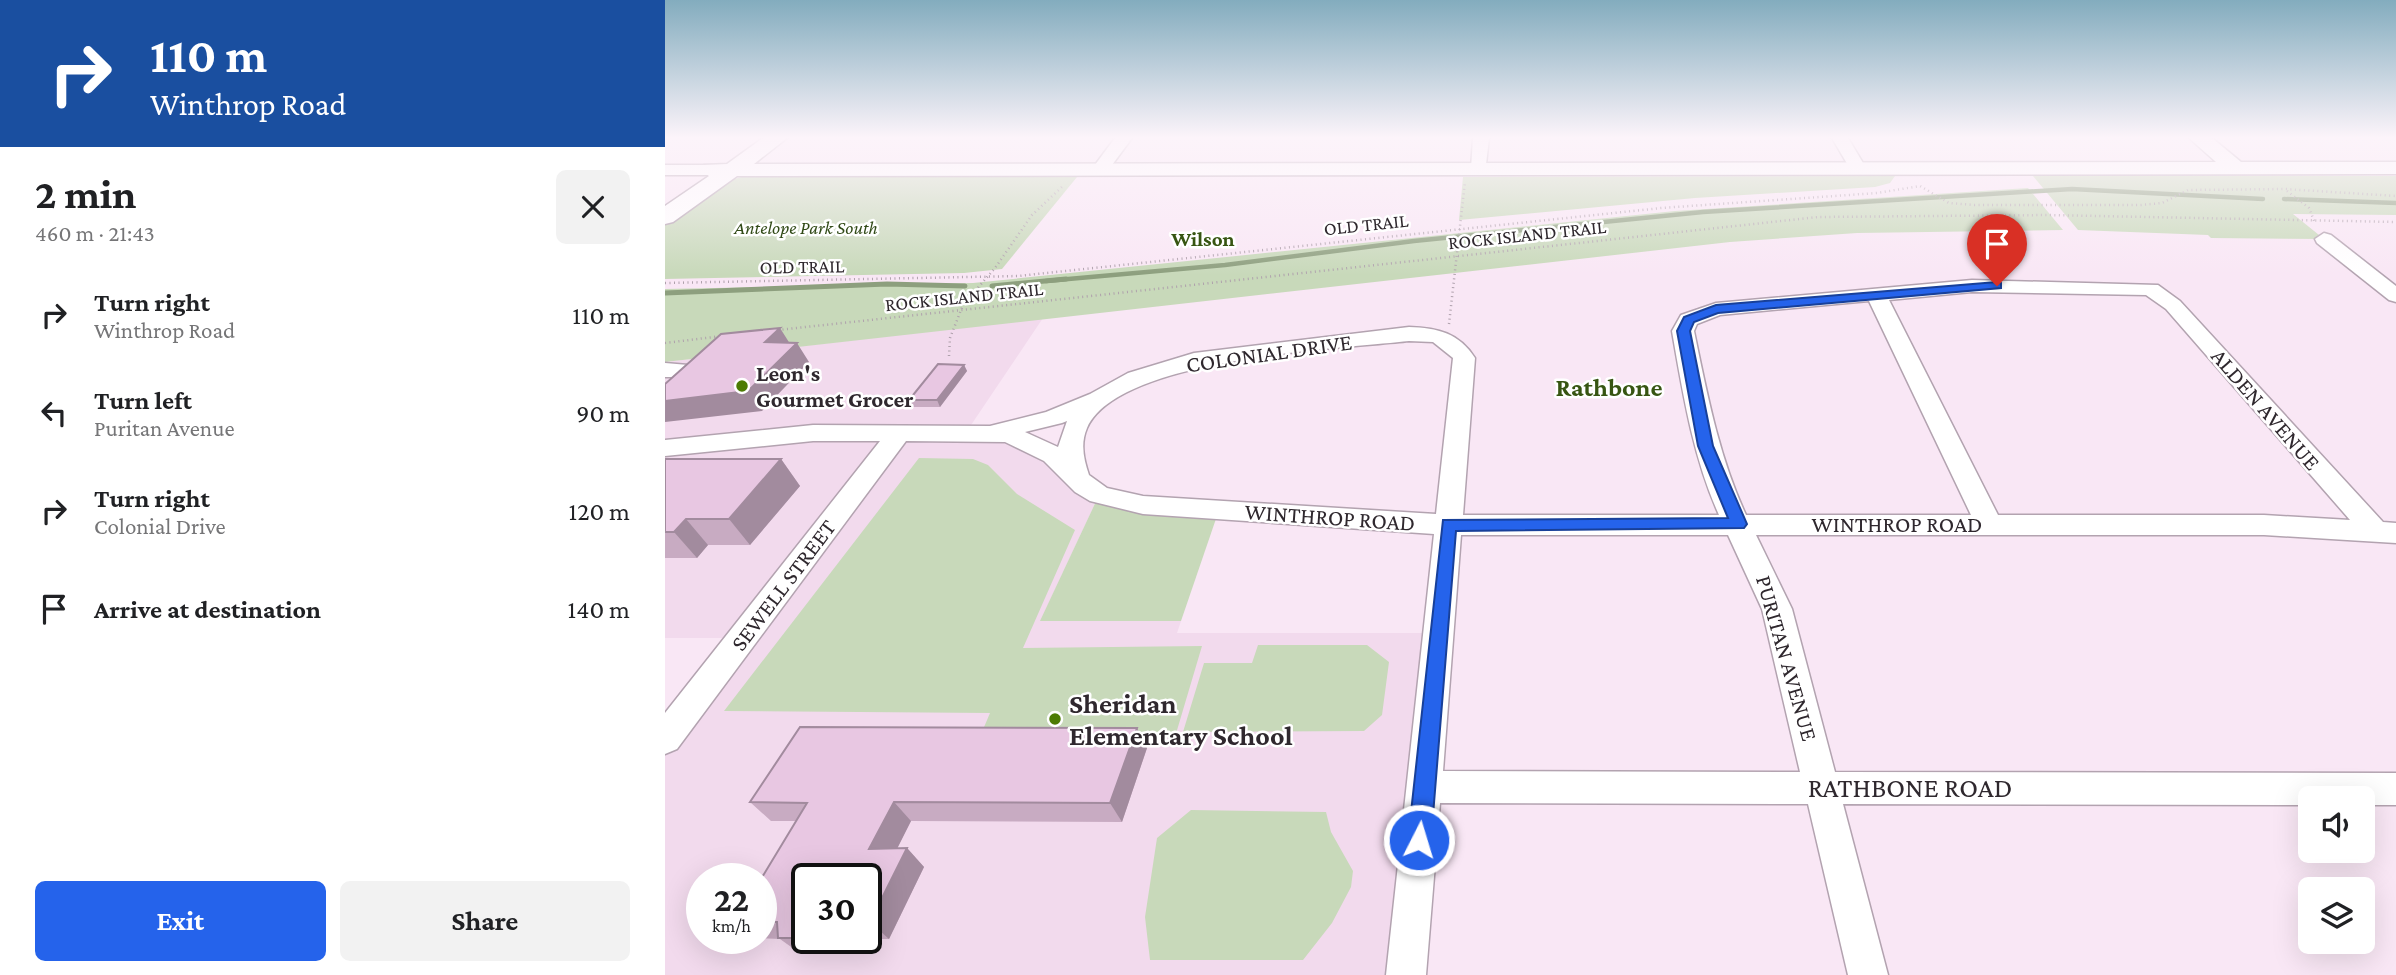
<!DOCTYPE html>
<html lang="en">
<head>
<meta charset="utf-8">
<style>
  body { margin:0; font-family:"Crimson Pro",serif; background:#f2f2f2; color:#202124; height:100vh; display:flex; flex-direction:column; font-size:26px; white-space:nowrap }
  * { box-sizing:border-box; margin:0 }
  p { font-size:23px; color:#757577 }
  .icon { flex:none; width:38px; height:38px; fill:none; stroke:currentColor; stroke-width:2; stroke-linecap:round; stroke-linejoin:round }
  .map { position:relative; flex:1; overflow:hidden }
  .drawer { display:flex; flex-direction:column; background:#fff; width:665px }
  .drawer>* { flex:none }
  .guide { background:#1a4fa0; color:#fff; overflow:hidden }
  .fabs { position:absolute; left:1633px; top:786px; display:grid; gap:14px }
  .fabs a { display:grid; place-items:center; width:77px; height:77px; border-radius:10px; background:#fff; box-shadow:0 7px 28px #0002; font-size:35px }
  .speed { position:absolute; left:21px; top:863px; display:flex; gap:14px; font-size:35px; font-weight:700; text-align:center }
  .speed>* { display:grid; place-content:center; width:91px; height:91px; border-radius:50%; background:#fff; box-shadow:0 7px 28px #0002; line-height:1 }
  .speed small { font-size:18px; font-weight:400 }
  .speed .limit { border:4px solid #111; border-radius:10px; background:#fff; color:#111 }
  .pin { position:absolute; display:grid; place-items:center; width:60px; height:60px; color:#fff; margin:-72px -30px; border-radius:50% 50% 50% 0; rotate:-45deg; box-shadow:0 0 7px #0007 }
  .pin .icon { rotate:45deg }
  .me { position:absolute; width:77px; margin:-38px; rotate:5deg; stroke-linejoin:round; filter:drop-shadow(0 0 5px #0008) }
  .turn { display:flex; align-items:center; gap:24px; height:147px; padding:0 35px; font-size:32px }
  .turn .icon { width:91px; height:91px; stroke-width:2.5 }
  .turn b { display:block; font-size:49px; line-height:60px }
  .round { display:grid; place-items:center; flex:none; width:74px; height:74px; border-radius:10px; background:#f2f2f2 }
  .headline { display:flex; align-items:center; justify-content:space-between; height:119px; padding:0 35px }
  h1 { font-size:42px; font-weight:700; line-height:52px }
  .cta { display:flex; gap:14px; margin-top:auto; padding:14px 35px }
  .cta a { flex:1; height:80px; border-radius:10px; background:#2563eb; color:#fff; font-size:28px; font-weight:700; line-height:80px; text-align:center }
  .cta a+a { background:#f2f2f2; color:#202124 }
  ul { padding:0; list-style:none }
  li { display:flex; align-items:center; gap:21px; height:98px; padding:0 35px }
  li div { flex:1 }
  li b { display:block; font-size:26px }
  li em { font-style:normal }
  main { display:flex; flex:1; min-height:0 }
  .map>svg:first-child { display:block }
</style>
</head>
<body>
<main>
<section class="drawer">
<div class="guide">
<div class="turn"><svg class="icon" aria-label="right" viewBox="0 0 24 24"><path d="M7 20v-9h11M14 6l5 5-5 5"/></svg><div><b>110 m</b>Winthrop Road</div></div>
</div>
<div class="headline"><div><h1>2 min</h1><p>460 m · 21:43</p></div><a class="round"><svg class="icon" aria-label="close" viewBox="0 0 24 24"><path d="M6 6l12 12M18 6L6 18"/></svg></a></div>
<ul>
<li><svg class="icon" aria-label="right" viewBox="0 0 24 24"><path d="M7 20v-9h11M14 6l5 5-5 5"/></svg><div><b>Turn right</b><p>Winthrop Road</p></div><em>110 m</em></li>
<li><svg class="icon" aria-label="left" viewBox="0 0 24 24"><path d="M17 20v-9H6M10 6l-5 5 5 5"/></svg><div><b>Turn left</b><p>Puritan Avenue</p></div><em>90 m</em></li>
<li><svg class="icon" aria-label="right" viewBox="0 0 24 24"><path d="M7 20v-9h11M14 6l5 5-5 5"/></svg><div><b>Turn right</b><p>Colonial Drive</p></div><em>120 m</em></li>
<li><svg class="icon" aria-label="arrive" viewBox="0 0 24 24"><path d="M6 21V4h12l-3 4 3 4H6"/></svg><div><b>Arrive at destination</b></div><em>140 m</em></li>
</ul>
<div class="cta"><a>Exit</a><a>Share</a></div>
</section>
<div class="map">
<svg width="1731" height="975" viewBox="0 0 1731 975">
  <rect width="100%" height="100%" fill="#f9e7f5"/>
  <!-- built -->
  <path fill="#f2daed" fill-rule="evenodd" d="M378,318L302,431L344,434L434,495L376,620L516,621L512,633H774L741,975H0V739L76,638H0V362ZM37,878H96V938H37ZM142,878H201V938H142Z"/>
  <!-- green -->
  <g fill="#c8d9ba">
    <path d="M1230,176L1225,183L1210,187L1030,198L794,220L798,177Z"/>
    <path d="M1368,176H1731V215L1628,214L1659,239L1546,238L1543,235L1413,230Z"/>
    <path d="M76,177H412L337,269L299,273L0,279V224L59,182Z"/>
    <path d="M1363,188L1398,230L1192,233L1065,242L0,362V289L308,283L1010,211Z"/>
    <path d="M254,458L308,459L323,465L352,494L410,530L358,648L537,646L510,737L314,739L325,713L59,711Z"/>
    <path d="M434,495L554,510L516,621H375Z"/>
    <path d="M593,645H702L724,662L717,715L699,731L518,732L539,663H587Z"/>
    <path d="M526,810L661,812L666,832L688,871L686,887L667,923L638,960H485L480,917L492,838Z"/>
  </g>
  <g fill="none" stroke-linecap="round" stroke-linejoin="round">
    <!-- stream-far1 -->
    <g stroke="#8d9f7e" stroke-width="4.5">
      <path d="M1619,199L1731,203"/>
      <path d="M381,281L560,265L749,241L1038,212L1407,189L1598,199"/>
    </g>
    <!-- stream -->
    <g stroke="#8d9f7e" stroke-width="5">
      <path d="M327,286L401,279"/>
      <path d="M0,293L222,284L300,286"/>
    </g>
    <!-- minor casing -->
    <g stroke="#b3a3b0" stroke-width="3">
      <g id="minor">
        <path d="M450,138H467L441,173H429L427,169Z"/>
        <path d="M808,138H824L820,173H808L806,169Z"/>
        <path d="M1167,138H1183L1201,168L1199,172H1187Z"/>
        <path d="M0,165H47L55,170L47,175H0Z"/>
        <path d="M1659,233L1666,235L1731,286V302L1724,300L1652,243L1650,239Z"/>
        <path d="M1307,280L1493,285L1515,301L1718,522L1731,523V543L1599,535H1091L1127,609L1170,772L1731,773V805H1698V798H1645V805L1178,804L1223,975H1183L1143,804L775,803L761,975H721L769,534L478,514L425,501L410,492L379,461L340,442L241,441L12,749L0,754V713L215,441H148L0,456V440L148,425L325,426L381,412L425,394L463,373L529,353L744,327C773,328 794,333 810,358L798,515H1054C1028,457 1018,394 1007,331L1016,315L1051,303ZM1307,292L1481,295L1501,309L1685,520L1599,515H1333L1224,300ZM1204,301L1306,515H1081C1054,457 1042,394 1029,331L1032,324L1055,315ZM744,341L768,342L788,358L771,514L478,496L442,488L424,475C419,460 415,444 422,428C453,358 673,349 744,341ZM402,421L393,447L360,432L397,423ZM796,535H1063L1097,609L1135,772L778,771Z"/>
        <path d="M0,363L35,366L39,374L8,404L0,406V387L11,377H0Z"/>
      </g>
    </g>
    <!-- major casing -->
    <g stroke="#b3a3b0" stroke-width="3">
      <path id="major" d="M98,138H122L89,164L1551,162L1524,138H1547L1576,162H1731V174L72,176L8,222L0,224V206L44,176L36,170L39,165L62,164Z"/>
    </g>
    <!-- path -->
    <g stroke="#afa1ac" stroke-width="2.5" stroke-dasharray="1 3.5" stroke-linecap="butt">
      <path d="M1622,191L1644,208L1650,223"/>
      <path d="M0,283L353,276L996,208L1212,193L1255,186L1284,203L1310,205H1476L1497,203L1523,190L1620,189L1731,196"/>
      <path d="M784,324L800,182"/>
      <path d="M113,330L1153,217L1383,215L1731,222"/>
      <path d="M0,343L57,336"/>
      <path d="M284,356L285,338L298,305L330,268L367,215L399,185"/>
    </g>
    <!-- minor -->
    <use href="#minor" fill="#fff" fill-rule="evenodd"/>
    <!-- major -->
    <use href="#major" fill="#fff" fill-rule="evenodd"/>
  </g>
  <!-- wall -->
  <g fill="#c8abc2" fill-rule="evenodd">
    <path d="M299,365L302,371L275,407H248L244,400Z"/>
    <path d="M0,459H116L135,486L85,545H43L32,558H0Z"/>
    <path d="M482,748L457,822L246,821L232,848H242L259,867L224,939H186L165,954H136L115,939L93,938H96V879L131,821H106L85,802ZM201,878V938H142Z"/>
  </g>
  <!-- shaded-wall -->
  <g fill="#a28b9e">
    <path d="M115,328L127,347L132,343L144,362L97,411L0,422V401L100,342Z"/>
    <path d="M299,365L302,371L275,407L272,400Z"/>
    <path d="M116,459L135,486L85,545L64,519Z"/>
    <path d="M21,519L43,545L32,558L9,532Z"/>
    <path d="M472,728L482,748L457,822L445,803Z"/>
    <path d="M229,802L246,821L223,867L204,849Z"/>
    <path d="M242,848L259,867L224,939L205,922Z"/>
    <path d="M144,938H185L186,939L165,954Z"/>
  </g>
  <!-- building -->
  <g fill="#e8c7e2" stroke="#a28b9e" stroke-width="2">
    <path d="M115,328L100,342L132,343L83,391L0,401V384L56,334Z"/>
    <path d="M273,364L299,365L272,400H244Z"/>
    <path d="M0,459H116L64,519H21L9,532H0Z"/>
    <path d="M135,727L472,728L445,803L229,802L204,849L242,848L205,922H201V878H142V938H113L112,922H96V879L142,803L85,802Z"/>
  </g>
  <!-- sky -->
  <linearGradient id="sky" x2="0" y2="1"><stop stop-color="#83acbe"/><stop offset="0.5" stop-color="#fcf4fa"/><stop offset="1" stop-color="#fcf4fa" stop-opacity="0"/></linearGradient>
  <rect width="1731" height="275" fill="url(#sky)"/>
  <!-- route -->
  <path fill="#2563eb" stroke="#184099" stroke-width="2" d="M1332,282L1336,283V288L1053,313L1029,322L1025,331L1048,446L1082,524L1079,528L791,531L766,840L762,848L754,851L747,848L743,840L778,520L1063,518L1033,446L1012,331L1019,317L1051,305Z"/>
  <!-- markers -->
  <g fill="#4c7b03" stroke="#fff" stroke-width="2.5">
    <circle cx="77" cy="386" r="7"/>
    <circle cx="390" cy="719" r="7"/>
  </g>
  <g text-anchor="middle" stroke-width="5" stroke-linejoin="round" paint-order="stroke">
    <!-- far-street labels -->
    <g font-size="19" fill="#2f282e" stroke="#fff">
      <text transform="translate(701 224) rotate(-6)" y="7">OLD TRAIL</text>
      <text transform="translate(862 234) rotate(-6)" y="7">ROCK ISLAND TRAIL</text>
      <text transform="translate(137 266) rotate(-1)" y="7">OLD TRAIL</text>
      <text transform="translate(299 296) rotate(-6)" y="7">ROCK ISLAND TRAIL</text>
    </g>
    <!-- far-park labels -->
    <g font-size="19" font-style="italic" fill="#314a17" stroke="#fff">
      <text x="141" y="234">Antelope Park South</text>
    </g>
    <!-- far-neighbourhood labels -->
    <g font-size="21" font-weight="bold" fill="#375512" stroke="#fff">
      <text x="538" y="246">Wilson</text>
    </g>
    <!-- street labels -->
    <g font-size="23" fill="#2f282e" stroke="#fff">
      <text transform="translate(604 353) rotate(-8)" y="8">COLONIAL DRIVE</text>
      <text transform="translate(1601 409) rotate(49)" y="8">ALDEN AVENUE</text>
      <text transform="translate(665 517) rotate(4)" y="8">WINTHROP ROAD</text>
      <text x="1232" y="532">WINTHROP ROAD</text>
      <text transform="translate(118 585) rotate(-53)" y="8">SEWELL STREET</text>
      <text transform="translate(1122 658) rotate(74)" y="8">PURITAN AVENUE</text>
    </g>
    <!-- poi labels -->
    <g font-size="23" font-weight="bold" fill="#2f282e" stroke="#fff" text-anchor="start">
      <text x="91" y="381">Leon's<tspan x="91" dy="26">Gourmet Grocer</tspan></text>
    </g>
    <!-- quarter labels -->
    <g font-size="26" font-weight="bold" fill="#375512" stroke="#fff">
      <text x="944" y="396">Rathbone</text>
    </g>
    <!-- near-poi labels -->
    <g font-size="28" font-weight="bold" fill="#2f282e" stroke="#fff" text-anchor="start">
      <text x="404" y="713">Sheridan<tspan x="404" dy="32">Elementary School</tspan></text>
    </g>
    <!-- near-street labels -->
    <g font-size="28" fill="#2f282e" stroke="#fff">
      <text x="1245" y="797">RATHBONE ROAD</text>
    </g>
  </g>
</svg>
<div class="fabs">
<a><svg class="icon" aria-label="sound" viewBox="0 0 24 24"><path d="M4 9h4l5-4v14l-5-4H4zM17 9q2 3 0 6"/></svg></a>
<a><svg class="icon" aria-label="layers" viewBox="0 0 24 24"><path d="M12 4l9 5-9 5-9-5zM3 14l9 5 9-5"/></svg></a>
</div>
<div class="speed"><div>22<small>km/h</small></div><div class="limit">30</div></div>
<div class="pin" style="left:1332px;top:286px;background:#d93025"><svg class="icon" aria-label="arrive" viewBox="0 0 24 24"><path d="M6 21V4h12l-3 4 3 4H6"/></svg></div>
<svg class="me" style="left:754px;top:840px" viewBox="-20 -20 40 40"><circle r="17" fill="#2563eb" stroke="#fff" stroke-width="3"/><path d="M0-11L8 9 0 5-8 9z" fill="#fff"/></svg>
</div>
</main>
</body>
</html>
